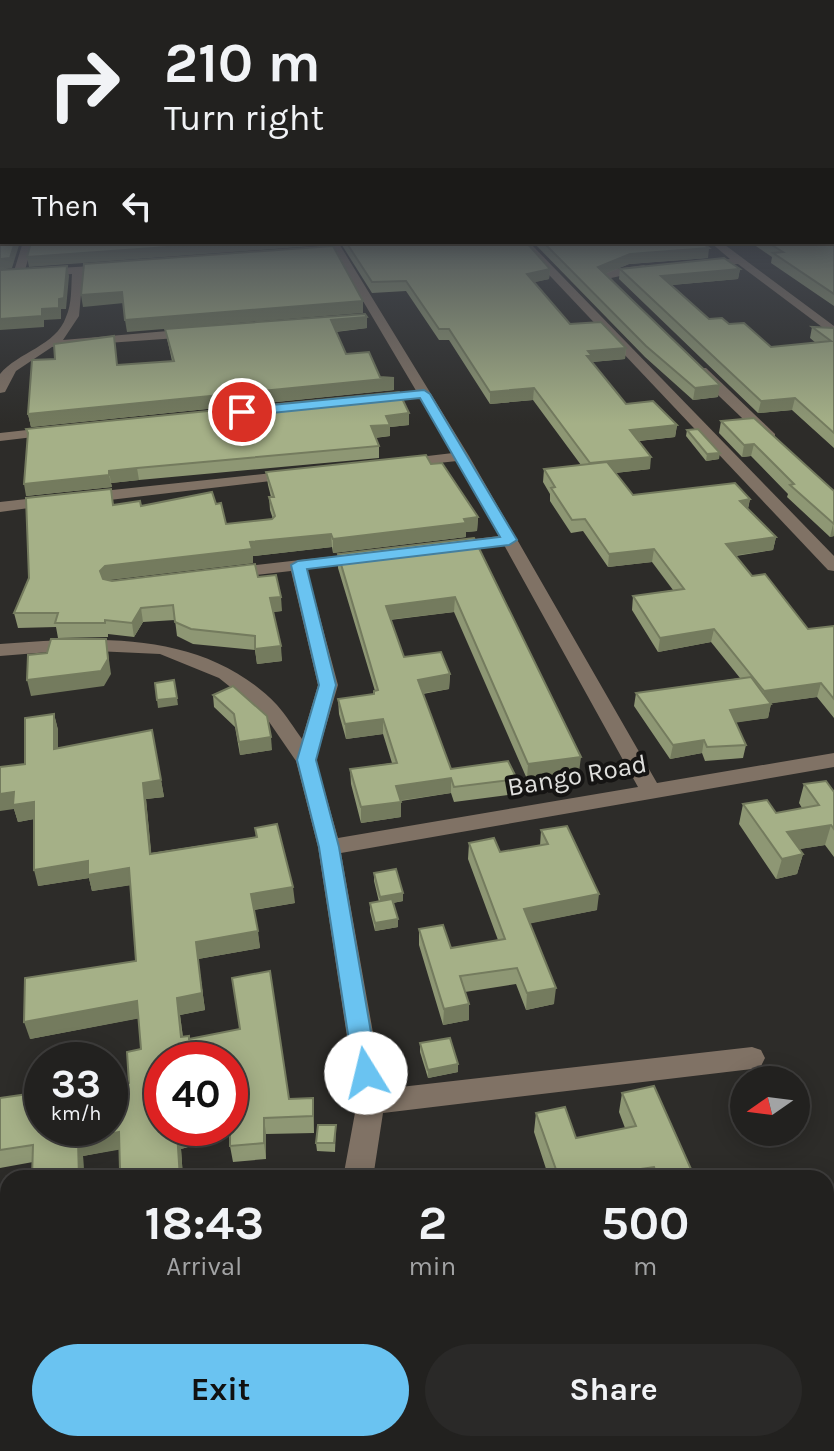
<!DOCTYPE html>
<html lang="en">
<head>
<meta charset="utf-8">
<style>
  body { margin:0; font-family:Karla,sans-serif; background:#2a2928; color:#f1f3f6; height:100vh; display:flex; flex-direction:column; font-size:30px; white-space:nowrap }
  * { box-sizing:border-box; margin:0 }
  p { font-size:26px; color:#a2a3a4 }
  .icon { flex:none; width:44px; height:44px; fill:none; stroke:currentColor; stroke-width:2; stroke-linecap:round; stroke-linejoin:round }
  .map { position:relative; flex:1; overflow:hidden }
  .sheet { position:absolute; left:0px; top:1170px; width:834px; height:282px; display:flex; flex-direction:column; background:#22211f; border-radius:24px 24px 0 0; box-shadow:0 4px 20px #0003,0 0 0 2px #3f3e3d }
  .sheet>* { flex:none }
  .guide { position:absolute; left:0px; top:0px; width:834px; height:244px; box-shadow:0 4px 20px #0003,0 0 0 2px #3f3e3d; background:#22211f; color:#f1f3f6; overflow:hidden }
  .needle { width:52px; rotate:256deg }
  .tools { position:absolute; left:730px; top:1066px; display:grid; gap:16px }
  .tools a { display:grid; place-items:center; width:80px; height:80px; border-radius:50%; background:#22211f; box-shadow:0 4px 20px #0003,0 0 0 2px #3f3e3d; font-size:40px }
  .speed { position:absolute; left:24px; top:1042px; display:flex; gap:16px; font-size:40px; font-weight:700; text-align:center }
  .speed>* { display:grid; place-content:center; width:104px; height:104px; border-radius:50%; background:#22211f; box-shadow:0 4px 20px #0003,0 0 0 2px #3f3e3d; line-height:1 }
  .speed small { font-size:20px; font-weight:400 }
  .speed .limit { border:12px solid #d22; background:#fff; color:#111 }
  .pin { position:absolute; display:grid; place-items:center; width:68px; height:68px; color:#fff; margin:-34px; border:4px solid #fff; border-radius:50%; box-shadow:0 2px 8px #0007 }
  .me { position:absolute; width:88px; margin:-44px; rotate:351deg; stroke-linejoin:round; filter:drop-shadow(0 0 6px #0008) }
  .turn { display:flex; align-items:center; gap:28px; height:168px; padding:0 32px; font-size:36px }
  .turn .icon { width:104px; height:104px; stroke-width:2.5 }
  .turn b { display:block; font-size:56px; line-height:68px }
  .then { display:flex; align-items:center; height:76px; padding:0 32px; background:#0003; gap:16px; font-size:30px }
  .eta { display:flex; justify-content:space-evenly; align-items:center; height:136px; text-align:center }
  .eta b { font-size:48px; font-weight:700; line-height:56px }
  .button { display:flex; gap:16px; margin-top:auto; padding:16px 32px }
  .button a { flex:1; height:92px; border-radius:48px; background:#6ac3f1; color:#111; font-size:32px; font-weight:700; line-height:92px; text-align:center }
  .button a+a { background:#2a2928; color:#f1f3f6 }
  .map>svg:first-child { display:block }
</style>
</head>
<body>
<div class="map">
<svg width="834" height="1451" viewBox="0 0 834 1451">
  <rect width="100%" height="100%" fill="#2d2c29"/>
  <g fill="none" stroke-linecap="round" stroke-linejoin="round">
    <!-- minor -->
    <g fill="#807265" fill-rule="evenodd">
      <path d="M23,242H33L25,270L109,265L114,268L83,273L79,316L63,340L191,329L197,333L191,337L52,347L16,371L5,392L0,393V374C18,352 56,346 66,317C72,304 71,288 72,274L0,278V272L14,271Z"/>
      <path d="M328,242H338L469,456L657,783L834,753V767L341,853L383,1089L752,1047L761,1050L765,1058L761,1066L752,1069L383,1113L373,1178H343L357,1102L318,847L296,761L263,713L219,678L160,654L74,650L0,656V644C95,637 204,629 277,705C286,715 294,728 302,739L318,685L291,571L231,578L223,573L231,568L362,553L368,554V562L307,569L338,685L316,760L338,838L638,787L504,545L450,552L442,547L450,542L499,536L457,461L402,467L395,463L402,459L453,453Z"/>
      <path d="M518,242H529L834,556V571L828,570Z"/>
      <path d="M710,242H721L834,326V336L738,264L700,266V262L730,259Z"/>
      <path d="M644,265L649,268L648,270L611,278L625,294L623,296H615L600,277L609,270Z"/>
      <path d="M696,368H706L775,434V440H765L696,374Z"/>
      <path d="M54,427L59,428V434L0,441V433Z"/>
      <path d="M291,471L298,475L296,478L84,503L76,498L84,493Z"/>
      <path d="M53,496L58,498V504L0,512V502Z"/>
      <path d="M250,1444H284L281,1451H247Z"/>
      <path d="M712,1444H747L750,1451H715Z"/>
    </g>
  </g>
  <!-- wall -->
  <g fill="#8e9774" fill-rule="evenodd">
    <path d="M834,221V306L771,263L772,257L750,242H832Z"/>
    <path d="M340,242H526L550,269L549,279L534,282L570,324L626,348L625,359L592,362L626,404L677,425L675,437L639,441L650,469L615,473L633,495L750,499L748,509L776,537L773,550L736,556L752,576L808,629L834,626V718L817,697L771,703L768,718L736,722L746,745L743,758L705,761L702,753L670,759L634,706L636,693L740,678L711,642L658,652L632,610L633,596L673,590L652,562L608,567L583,531L571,533L550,501V494L543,482L544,469L581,465L533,400L490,404L449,340H439L406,291L372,293Z"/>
    <path d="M533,242H701L708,258L629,264L605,274L718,397L693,400L645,357Z"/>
    <path d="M620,269H740L738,279L672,285L709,319L729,324L771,347L816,343L810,338L812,327L834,328V448L792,410L758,413L619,279Z"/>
    <path d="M367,317V328L336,332L346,354L380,377L394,390L31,427L28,414L172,361L165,329Z"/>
    <path d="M721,421L834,491V536L830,537L787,497L788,494L751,456L742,457L719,433Z"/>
    <path d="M409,425L390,427V436L375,438L379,446V458L139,480L111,483L112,487L26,496L28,438L26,429Z"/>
    <path d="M687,430L719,459L706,461L686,436Z"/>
    <path d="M431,464L478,517L477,531L466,532V537L333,553L332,547L253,556V563L108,580L112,581L258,577L282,611L273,612L282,661L257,664L255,650L193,644L177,636L175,620L143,622L134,637L108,634V637L58,638L56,627L18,628L14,613L114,504L141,506L216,504L226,524L273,519L270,510L269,497H271L268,485L266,472Z"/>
    <path d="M474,538L579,772L527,779L454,612L390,620L404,657L450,674L449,689L423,694L451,769L517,779L515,794L454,802L451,793L401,801V817L361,823L351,784L350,769L392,763L383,734L346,739L339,714L338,699L374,694L375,691L338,568V554Z"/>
    <path d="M213,695L272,750L240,755L235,727L214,707Z"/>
    <path d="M54,714L58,730V748L152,730L164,797L146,799L151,853L256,837L255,828L295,903L254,910L260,948L198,959L205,1010L180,1015L183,1037L189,1039L314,1115V1133L266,1134V1159L233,1162L230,1146V1135L181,1149L183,1178H32L33,1162L0,1168V1098L42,1128L129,1083L141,1049L139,1018L30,1039L136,961L130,885L92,891L89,878L38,886L34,819L18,822L14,809L25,764ZM119,1149L120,1170L84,1178L83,1156Z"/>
    <path d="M804,784L834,792V857L825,845L799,849L803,854L797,874L776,879L739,824L743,804L776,813L802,808L799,803Z"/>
    <path d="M541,830L597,910L530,923L554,1004L526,1010L516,984L465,992L469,1020L443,1025L419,945V929L451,948L498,940L468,859L469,843L500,852L540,846Z"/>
    <path d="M374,873L403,893V901L393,903L398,919V927L375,931L370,911V903L379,902L374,881Z"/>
    <path d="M420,1043L458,1072L428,1078L420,1052Z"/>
    <path d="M622,1093L695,1178H549L534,1132L536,1113L576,1138L625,1128L619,1112Z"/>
    <path d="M336,1125L335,1152L317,1151L316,1143Z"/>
    <path d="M0,1199H8V1249L0,1250Z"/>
    <path d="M826,1234L834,1250V1361L826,1344Z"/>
  </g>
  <!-- shaded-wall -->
  <g fill="#747b5e">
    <path d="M15,242H20L12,268L0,270V259Z"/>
    <path d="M134,242H326L327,245L29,267L27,257Z"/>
    <path d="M709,248L708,258L629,264L597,277L598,267L630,254Z"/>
    <path d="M67,266L69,276L66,309H61V319L44,320V327L0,330V319L42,309L59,299Z"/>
    <path d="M550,269L549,279L527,284V274Z"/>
    <path d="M740,269L738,279L660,286L661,276Z"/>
    <path d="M122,292L124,303L83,307L81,295Z"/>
    <path d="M363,301V313L127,332L125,320Z"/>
    <path d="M367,317V328L332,332L331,320Z"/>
    <path d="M626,348L625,359L592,362L586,367L588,351Z"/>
    <path d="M394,378V390L31,427L28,414Z"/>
    <path d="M720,385L718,397L693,400L695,388Z"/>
    <path d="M534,388L533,400L490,404V392Z"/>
    <path d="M795,398L792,410L758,413L761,401Z"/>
    <path d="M409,413V425L390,427V436L371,438V426L386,416Z"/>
    <path d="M677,425L675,437L628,442L630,430Z"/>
    <path d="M754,444L751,456L742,457L744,445Z"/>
    <path d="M720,453L719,459L706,461L707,454Z"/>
    <path d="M651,457L650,469L589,476L590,463Z"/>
    <path d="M137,468L139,480L111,483L109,471Z"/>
    <path d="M109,475L112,487L26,496L24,484Z"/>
    <path d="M750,499L747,512L740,501Z"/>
    <path d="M478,517L477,531L466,532V537L333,553V539Z"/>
    <path d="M833,524L834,536L830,537Z"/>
    <path d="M331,534L332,547L253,556V563L108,580L103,585L100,571L105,566L250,542Z"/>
    <path d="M776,537L773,550L724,557L726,544Z"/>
    <path d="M654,549L652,562L608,567L609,554Z"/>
    <path d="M281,597L282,611L272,612L270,598Z"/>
    <path d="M455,597L454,612L386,620V606Z"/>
    <path d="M141,608L143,622L134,637L132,623Z"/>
    <path d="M714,629L711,642L658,652L660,638Z"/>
    <path d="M106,639L111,674L104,686L31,696L27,680Z"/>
    <path d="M281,646L282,661L257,664L255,649Z"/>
    <path d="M450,674L449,689L418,694V680Z"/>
    <path d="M821,683L817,697L761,705L764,691Z"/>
    <path d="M177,698L178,705L158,708L157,700Z"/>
    <path d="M771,704L768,718L727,724L730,710Z"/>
    <path d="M54,714L58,730V766L54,749Z"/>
    <path d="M383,719V734L346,739L345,724Z"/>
    <path d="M271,737L272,750L240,755L239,742Z"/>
    <path d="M704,740L702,753L670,759L673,745Z"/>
    <path d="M581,757L579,772L527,779L528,764Z"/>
    <path d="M451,778V793L396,801V786Z"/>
    <path d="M161,780L164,797L146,799L153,870L150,854L143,783Z"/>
    <path d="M14,792L34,802L39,818L18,822L14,809L0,811V794Z"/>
    <path d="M401,802V817L361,823V807Z"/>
    <path d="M831,825L825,845L782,852L787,832Z"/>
    <path d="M803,854L797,874L776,879L782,859Z"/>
    <path d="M88,861L129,868L132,885L92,891L89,878L38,886L34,870Z"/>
    <path d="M293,887L295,903L253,910L251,894Z"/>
    <path d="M403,893V901L380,905V897Z"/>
    <path d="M599,894L597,910L523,925L524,909Z"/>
    <path d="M398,919V927L375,931V923Z"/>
    <path d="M258,931L260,948L198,959L205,1010L180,1015L185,1054L177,998L196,942Z"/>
    <path d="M556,988L554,1004L526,1010L527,993Z"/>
    <path d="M137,1001L141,1018L30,1039L24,1022Z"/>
    <path d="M469,1004V1020L443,1025L444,1009Z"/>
    <path d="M458,1064V1072L428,1078V1070Z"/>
    <path d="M313,1098L314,1115V1133L313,1116Z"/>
    <path d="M264,1118L266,1134V1159L264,1143Z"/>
    <path d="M192,1128H230L233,1134L181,1149L183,1178H180L177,1132Z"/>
    <path d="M119,1132L123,1149L83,1156L84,1178H79L78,1140Z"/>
  </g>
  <!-- building -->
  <g fill="#a5b087" stroke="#747b5e" stroke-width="2">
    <path d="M0,221H2V242H15L10,258L0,259Z"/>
    <path d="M832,221H834V294L773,253L783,252L767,242H832Z"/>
    <path d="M31,242H137L142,245L160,242H237L27,257Z"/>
    <path d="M346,242H526L550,269L527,274L570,324L601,322L626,348L588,351L592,356H587L626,404L653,401L677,425L630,430L651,457L590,463L534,388L490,392L449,329H439L406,281L372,282Z"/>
    <path d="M543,242H701L709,248L630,254L598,267L720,385L695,388L646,346Z"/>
    <path d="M333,246L363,301L125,320L122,292L81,295L84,264Z"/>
    <path d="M724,258L740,269L661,276L709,319L722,318L729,324L744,323L771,347L831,341L812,327L834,328V433L795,398L761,401L620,269Z"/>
    <path d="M67,266L64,298L59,299V308L42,309V316L0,319V270Z"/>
    <path d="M365,314L367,317L331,320L346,354L369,352L380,377L394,378L28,414L32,360L55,359L54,344L114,336L117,365L174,361L165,329Z"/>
    <path d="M399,392L409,413L386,416L390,425L371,426L379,446L137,468L109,471V475L24,484L28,433L26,429Z"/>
    <path d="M754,418L834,491V524L790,485L794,484L754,444L744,445L721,421Z"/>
    <path d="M698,429L720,453L707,454L687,430Z"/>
    <path d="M426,455L431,464L442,463L478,517L464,519L466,523L333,539L331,534L250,542L252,549L105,566L100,571L103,579L112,581L255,564L258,577L276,575L281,597L270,598L281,646L255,649V636L191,629L175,622L173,605L141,608L132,623L105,620V623H55L58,613H14L29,578L26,498L111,489L113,505L140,501L141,506L212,492L216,504L221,503L226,524L272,519L275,516L269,497H274L266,472Z"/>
    <path d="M607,462L633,495L735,483L750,499L740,501L776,537L726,544L752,576L765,574L808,629L834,626V699L821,683L764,691L714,629L660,638L633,596L684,589L654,549L609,554L585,519L572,520L551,488L555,487L544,469Z"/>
    <path d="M474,538L581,757L528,764L455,597L386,606L404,657L441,652L450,674L418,680L451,769L508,761L517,779L454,787L451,778L396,786L401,802L361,807L350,769L397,763L383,719L345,724L338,699L374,694V691L378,690L338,554Z"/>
    <path d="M51,639H106L108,659L101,671L27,680L28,655L47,653Z"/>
    <path d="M751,677L771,704L730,710L746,745L707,747L704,740L673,745L636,693Z"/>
    <path d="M174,680L177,698L157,700L155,683Z"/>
    <path d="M233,686L267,716L271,737L239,742L234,714L213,695Z"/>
    <path d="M54,714V749L152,730L161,780L143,783L150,854L257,837L255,828L277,824L293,887L251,894L258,931L196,942L202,993L177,998L181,1037L189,1036V1039L240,1029L232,978L270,971L289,1099L313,1098V1116L264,1118V1143L230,1146V1060H162V1128H192L177,1132L180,1178H82L120,1170L119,1132L78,1140L79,1178H32L33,1145L0,1150V1098L42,1092V1128H110V1087L129,1083L127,1052L141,1049L137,1001L24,1022L25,978L136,961L129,868L88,875V861L34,870V802L13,805L14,792L0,794V767L25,764V718Z"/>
    <path d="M826,781L834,792V829L831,825L787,832L803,854L782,859L743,804L767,800L776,813L819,805L804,784Z"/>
    <path d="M567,826L599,894L524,909L556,988L527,993L517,968L460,976L469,1004L444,1009L419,929L443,925L451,948L505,939L469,843L494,838L500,852L548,844L541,830Z"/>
    <path d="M396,869L403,893L380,897L374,873Z"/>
    <path d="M392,899L398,919L375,923L370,903Z"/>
    <path d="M450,1038L458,1064L428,1070L420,1043Z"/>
    <path d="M654,1086L695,1178H658L654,1167L591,1176V1178H559L536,1113L565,1107L576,1138L636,1126L622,1093Z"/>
    <path d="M318,1125H336L334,1143H316Z"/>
    <path d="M793,1170L797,1178L761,1177Z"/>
    <path d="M281,1174L282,1178H261Z"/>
    <path d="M0,1199H8V1232L0,1233Z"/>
    <path d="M826,1234L834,1250V1326L826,1309Z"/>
    <path d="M8,1384V1444H75V1447L85,1444H95V1451H0V1386Z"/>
    <path d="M411,1444H452V1446L466,1444H575L577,1451H412Z"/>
  </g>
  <!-- sky -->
  <linearGradient id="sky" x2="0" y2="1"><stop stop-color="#191817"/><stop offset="0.52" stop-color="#464b54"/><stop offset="1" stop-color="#464b54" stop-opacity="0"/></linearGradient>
  <rect width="834" height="424" fill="url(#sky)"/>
  <!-- route -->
  <path fill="#6ac3f1" stroke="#457f9d" stroke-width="2" d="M424,390L430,394L517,540L509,545L307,569L336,685L316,760L339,847L378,1073L375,1081L366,1084L357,1081L354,1073L319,847L297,760L319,685L291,565L298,561L500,537L420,398L242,416L236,412L242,408Z"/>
  <g text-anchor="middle" stroke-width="8" stroke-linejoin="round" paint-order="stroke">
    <!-- street labels -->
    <g font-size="26" fill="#e0e0de" stroke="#151413">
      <text transform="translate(577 775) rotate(-10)" y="9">Bango Road</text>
    </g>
  </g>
</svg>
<div class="tools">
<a><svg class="needle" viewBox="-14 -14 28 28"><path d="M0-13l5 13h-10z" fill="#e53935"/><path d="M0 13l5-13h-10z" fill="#a2a3a4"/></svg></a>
</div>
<div class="speed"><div>33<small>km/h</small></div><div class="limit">40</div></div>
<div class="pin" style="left:242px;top:412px;background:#d93025"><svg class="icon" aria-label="arrive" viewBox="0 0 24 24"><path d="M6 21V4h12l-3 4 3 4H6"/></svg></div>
<svg class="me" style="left:366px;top:1073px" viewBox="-20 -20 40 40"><circle r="19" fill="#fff"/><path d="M0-13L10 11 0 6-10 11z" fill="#6ac3f1"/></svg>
<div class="guide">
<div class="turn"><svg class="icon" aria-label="right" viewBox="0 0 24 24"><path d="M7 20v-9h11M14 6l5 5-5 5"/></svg><div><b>210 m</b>Turn right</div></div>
<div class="then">Then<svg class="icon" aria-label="left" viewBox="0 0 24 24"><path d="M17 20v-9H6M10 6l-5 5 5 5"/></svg></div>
</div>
<section class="sheet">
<div class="eta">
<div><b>18:43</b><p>Arrival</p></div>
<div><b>2</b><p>min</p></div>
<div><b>500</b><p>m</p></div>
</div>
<div class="button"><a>Exit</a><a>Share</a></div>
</section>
</div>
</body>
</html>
